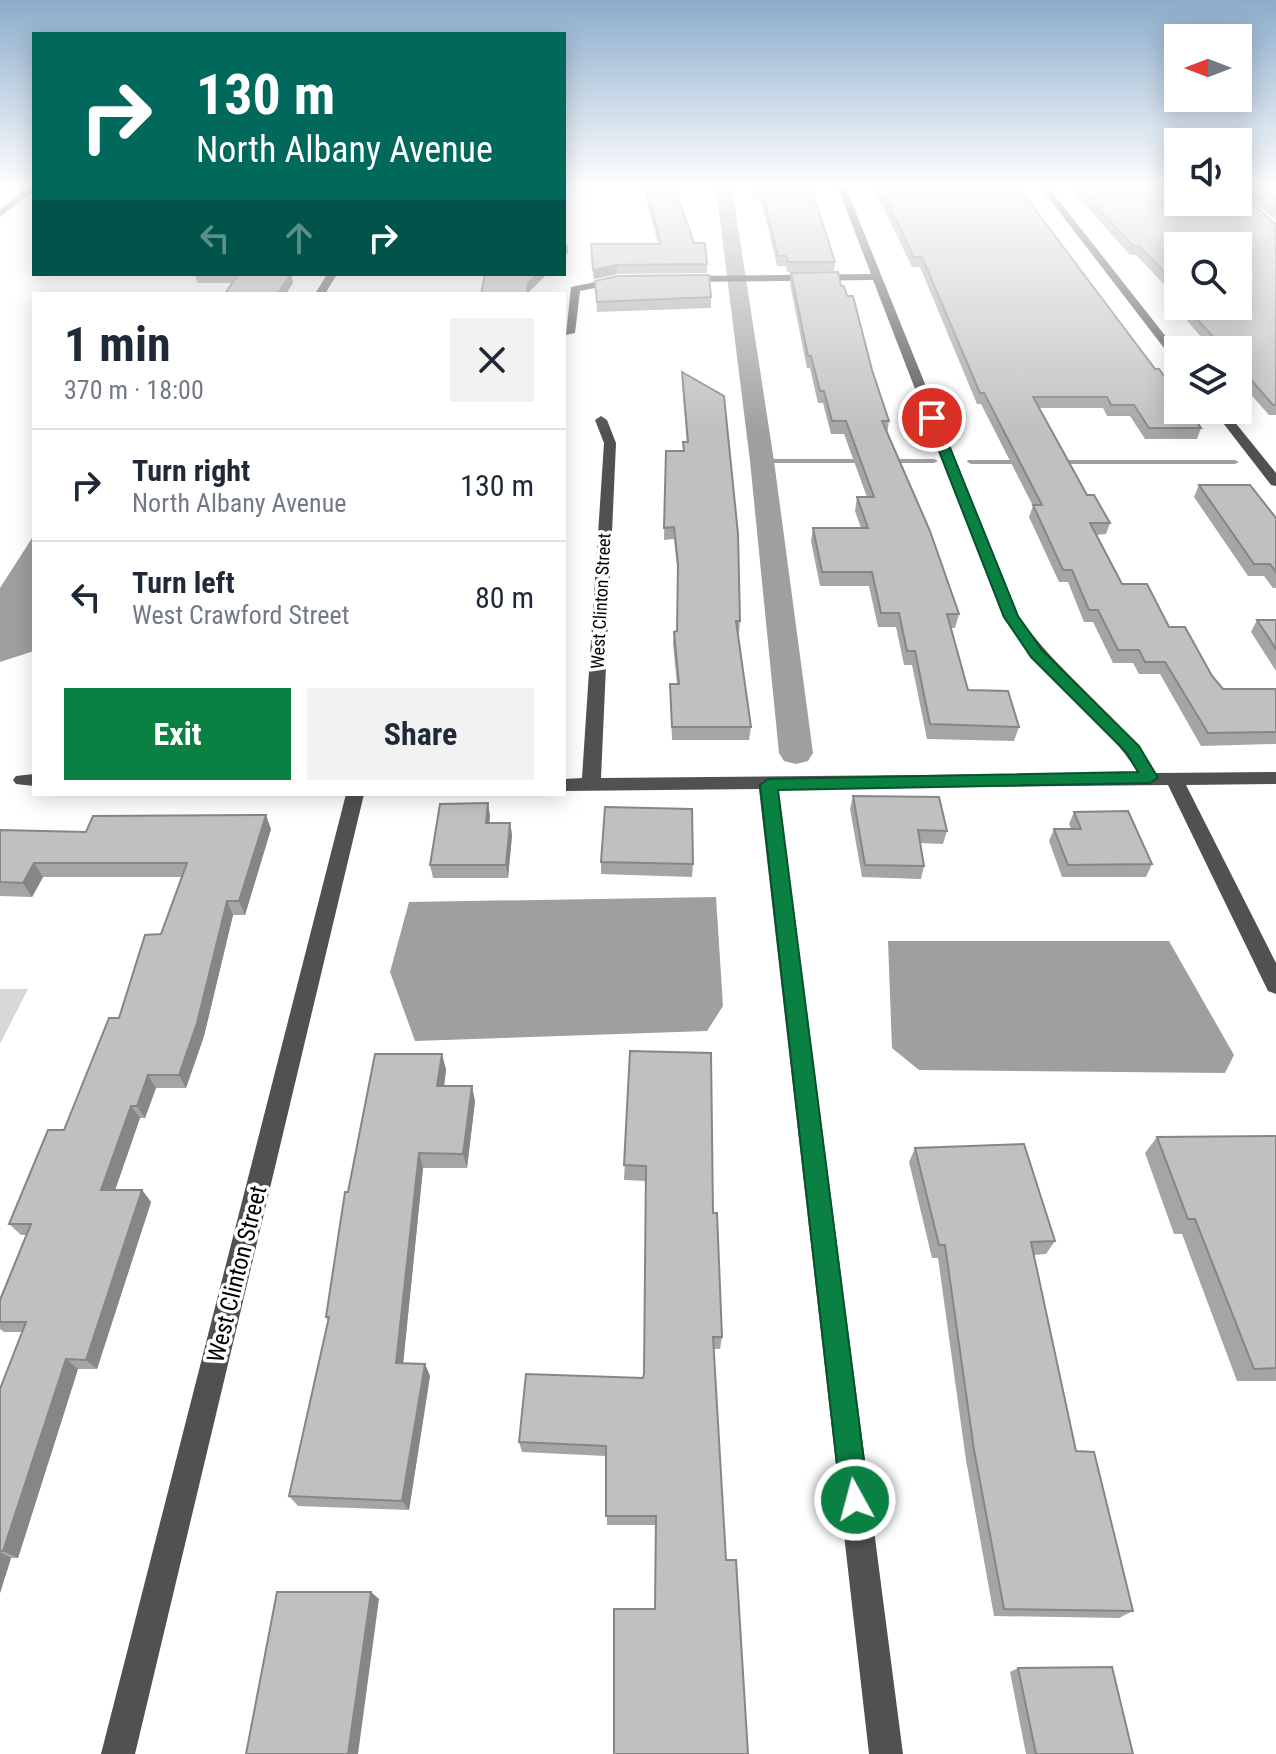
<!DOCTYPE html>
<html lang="en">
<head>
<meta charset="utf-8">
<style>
  body { margin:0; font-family:"Roboto Condensed",sans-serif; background:#f2f2f3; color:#1f2937; height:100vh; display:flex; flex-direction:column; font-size:30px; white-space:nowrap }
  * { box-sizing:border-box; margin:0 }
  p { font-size:26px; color:#747a83 }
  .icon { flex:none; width:44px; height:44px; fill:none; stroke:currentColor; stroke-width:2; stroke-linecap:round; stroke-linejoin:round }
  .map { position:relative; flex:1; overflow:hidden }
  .sheet { position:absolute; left:32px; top:292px; width:534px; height:504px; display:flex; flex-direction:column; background:#fff; border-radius:0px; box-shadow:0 4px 20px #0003 }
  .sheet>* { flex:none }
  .banner { position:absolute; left:32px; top:32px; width:534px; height:244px; border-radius:0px; box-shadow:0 4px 20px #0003; background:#00695c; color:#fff; overflow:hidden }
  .needle { width:52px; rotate:270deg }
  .fabs { position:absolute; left:1164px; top:24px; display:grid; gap:16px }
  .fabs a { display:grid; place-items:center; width:88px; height:88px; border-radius:0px; background:#fff; box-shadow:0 4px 20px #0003; font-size:40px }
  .pin { position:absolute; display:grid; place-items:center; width:68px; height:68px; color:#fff; margin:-34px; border:4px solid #fff; border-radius:50%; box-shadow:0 2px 8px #0007 }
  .me { position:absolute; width:88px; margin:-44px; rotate:353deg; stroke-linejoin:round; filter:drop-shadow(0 0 6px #0008) }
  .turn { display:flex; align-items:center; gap:28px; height:168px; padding:0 32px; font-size:36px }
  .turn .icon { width:104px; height:104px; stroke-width:2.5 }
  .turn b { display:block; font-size:56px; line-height:68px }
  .lanes { display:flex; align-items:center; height:76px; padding:0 32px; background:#0003; justify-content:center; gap:40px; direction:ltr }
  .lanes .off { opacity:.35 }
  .round { display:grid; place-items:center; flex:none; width:84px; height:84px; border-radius:0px; background:#f2f2f3 }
  .summary { display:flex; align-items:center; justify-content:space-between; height:136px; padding:0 32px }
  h1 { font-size:48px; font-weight:700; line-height:60px }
  .button { display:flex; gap:16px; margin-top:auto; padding:16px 32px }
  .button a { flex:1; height:92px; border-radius:0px; background:#0b8043; color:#fff; font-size:32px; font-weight:700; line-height:92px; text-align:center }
  .button a+a { background:#f2f2f3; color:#1f2937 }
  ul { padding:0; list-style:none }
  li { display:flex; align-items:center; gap:24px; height:112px; padding:0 32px; border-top:2px solid #e0e1e3 }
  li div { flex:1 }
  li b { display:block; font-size:30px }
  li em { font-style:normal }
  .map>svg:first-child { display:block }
</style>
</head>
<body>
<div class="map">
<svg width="1276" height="1754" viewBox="0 0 1276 1754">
  <rect width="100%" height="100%" fill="#fff"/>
  <!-- green -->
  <path fill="#d8d8d8" d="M0,989H28L0,1044Z"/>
  <!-- water -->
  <g fill="#9f9f9f">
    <path d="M34,535V651L0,662V588Z"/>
    <path d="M716,897L723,1006L707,1031L415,1041L390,972L409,902Z"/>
    <path d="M888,941H1169L1234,1055L1225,1073L919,1070L892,1048Z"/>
  </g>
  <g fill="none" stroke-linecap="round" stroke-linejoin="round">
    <!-- stream -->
    <g fill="#9f9f9f" fill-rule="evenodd">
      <path d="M759,459H866L870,461L866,463H762L758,461Z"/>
      <path d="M884,459H934L938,461L934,463H887L883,461Z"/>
      <path d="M968,460H1022L1026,462L1022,464H971L967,462Z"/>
      <path d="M1052,460H1235L1239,462L1235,464H1052Z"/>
    </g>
    <!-- canal -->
    <path fill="#9f9f9f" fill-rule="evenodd" d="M716,188H732L774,461L813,753L808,761L796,764L784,761L779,753L750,461Z"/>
    <!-- minor -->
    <g fill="#515151" fill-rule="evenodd">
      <path d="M27,188H34V191L0,217V210Z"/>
      <path d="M838,188H846L1019,617C1059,674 1118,714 1156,773L1276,772V784L1186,785L1276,963V994L1268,991L1168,785L778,789L903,1754H869L759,789L564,791V779L582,778L604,443L595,420L601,416L607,420L616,443L601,778L1138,773C1101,714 1042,674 1003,617L873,280L684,282L679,279L684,276L871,274Z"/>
      <path d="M1041,188H1049L1178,352V362L1174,361Z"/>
      <path d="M327,274H337L325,294H315Z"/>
      <path d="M620,277L624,278V282L580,291L575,333L566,335L571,287Z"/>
      <path d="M1213,410H1225L1276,473V486L1271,485Z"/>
      <path d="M34,774V786L16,784L13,780L16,776Z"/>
      <path d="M346,794H364L135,1754H101Z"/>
    </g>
  </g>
  <!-- wall -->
  <g fill="#a5a5a5">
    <path d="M643,188H675L694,243L707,264V273L617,274L594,279L591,252L658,244Z"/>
    <path d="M751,188H811L835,262L834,271L787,272L786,266H777L761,199H752Z"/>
    <path d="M874,188H1019L1201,428L1197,439H1145L1130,416H1107L1103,408H1039L1087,495L1110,523L1106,534L1096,535L1122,584L1169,627L1223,689H1276V744L1201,746L1160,674H1139L1133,663H1113L1093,622H1084L1068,582H1059L1029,517L1033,506L981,404H977L920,267H912Z"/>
    <path d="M1070,188H1178L1276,224V415H1269L1238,380V350H1212L1185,318L1188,310L1185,306H1238L1178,246V299L1136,255H1130Z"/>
    <path d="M1238,188H1276V220L1240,191H1238Z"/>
    <path d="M791,273L841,286L889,421L887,434L959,614L955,628H951L968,690L1019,727L1014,741L927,739L912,665H904L896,627H878L869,586H820L811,541L813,528H861L855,511L857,497H867L844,434H831L823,403H818L810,368H807L790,284Z"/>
    <path d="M195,274H291L293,283H197Z"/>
    <path d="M595,281L711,297V308L597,312Z"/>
    <path d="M682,372L740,621L739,633H738L751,727L749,740H672L670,684H677L673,644L674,632L677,631L678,576L674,539L664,540L666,451H683V442H687L682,383Z"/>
    <path d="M1199,485L1276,518V588H1273L1264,576H1248L1194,497Z"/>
    <path d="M1257,620H1276V671L1251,632Z"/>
    <path d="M853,796L947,831L943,844L920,843L924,866L921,879L862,877L850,809Z"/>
    <path d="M1074,812L1152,864L1146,877H1062L1049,841L1054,829H1071L1069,824Z"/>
    <path d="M490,816L489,823H510L512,835L508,878H433L430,865Z"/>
    <path d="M271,829L245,915H233L204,1036L186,1088H156L145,1118H140L115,1190H142L151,1202L97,1369H78L18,1558H11L0,1593V1389L22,1332H4L0,1329V1300L26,1235H21L9,1224L64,1130L161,934L182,877H43L32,897L0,896V830L86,832Z"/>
    <path d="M601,862L693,864L692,877L601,874Z"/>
    <path d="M630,1051L713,1213L722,1337L720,1349H714L655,1609L656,1525H607L606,1456L522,1452L519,1442L643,1378L644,1375L646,1181L624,1180Z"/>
    <path d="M442,1054L446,1070L444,1086L475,1101L467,1168H423L403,1363L425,1364L430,1376L409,1510L298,1506L289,1496L328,1321L326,1317L348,1192Z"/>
    <path d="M1276,1136V1381H1237L1182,1234H1174L1145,1153L1157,1137Z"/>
    <path d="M915,1148L1055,1241L1046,1254L1033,1255L1076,1451L1133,1611L1119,1618L994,1616L966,1460L938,1258H932L909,1162Z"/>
    <path d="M1018,1668L1133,1754H1026L1010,1672Z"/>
  </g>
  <!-- shaded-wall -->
  <g fill="#868686">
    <path d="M568,244V253L564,257V247Z"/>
    <path d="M617,265V274L594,279L593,270Z"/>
    <path d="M291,274L293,283L286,294H278Z"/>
    <path d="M537,274H547L527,294L528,283Z"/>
    <path d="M488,803L490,816L488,836L486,823Z"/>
    <path d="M266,815L271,829L245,915L239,901Z"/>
    <path d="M510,823L512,835L508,878L506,865Z"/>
    <path d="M34,863L43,877L32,897L23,883Z"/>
    <path d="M227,901L233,915L204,1036L186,1088L179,1075Z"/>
    <path d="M442,1054L446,1070L442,1101L437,1086Z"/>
    <path d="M148,1075L156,1088L145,1118L137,1106Z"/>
    <path d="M472,1086L475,1101L467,1168L463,1154Z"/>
    <path d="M131,1106L140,1118L111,1202L101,1190Z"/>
    <path d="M419,1153L423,1168L402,1375L396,1363Z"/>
    <path d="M142,1190L151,1202L97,1369L86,1360Z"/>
    <path d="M66,1359L78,1369L18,1558L3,1551Z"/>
    <path d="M425,1364L430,1376L409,1510L402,1501Z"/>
    <path d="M0,1552L11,1558L0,1593Z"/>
    <path d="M371,1592L379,1599L358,1754H348Z"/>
  </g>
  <!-- building -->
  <g fill="#c0c0c0" stroke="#868686" stroke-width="2">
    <path d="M646,188H675L694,243H705L707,264L617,265L593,270L591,244H661Z"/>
    <path d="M753,188H811L835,262H788L786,256H778L762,190H753Z"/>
    <path d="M880,188H1019L1155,369H1159L1178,395V410H1189L1201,428H1149L1134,405H1111L1107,397H1033L1087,495H1094L1110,523H1090L1122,584H1147L1169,627H1185L1212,676L1223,689H1276V732L1208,733L1165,662H1145L1139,650H1118L1098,610H1089L1072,570H1063L1033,505H1042L984,393H980L922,257H914Z"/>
    <path d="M1079,188H1178V202H1238V192L1276,224V405H1273L1238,365V350H1225L1188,309H1200L1197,306H1238V246H1178V286L1139,246H1133Z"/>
    <path d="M1249,188H1276V209Z"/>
    <path d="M838,272L841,286H844L847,296H853L872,370L889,421H882L930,531L959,614H947L968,690L1008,691L1019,727L930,724L915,651H907L899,613H881L872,572H822L813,528H868L857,497H874L846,421H832L824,391H820L811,356H808L791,273Z"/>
    <path d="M238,274H290L278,294H225Z"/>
    <path d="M485,274H537L528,283L527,294H481Z"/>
    <path d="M709,275L711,297L597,302L595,281L617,276Z"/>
    <path d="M682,372L724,396L738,534L740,621H736L751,727H672L670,684H679L674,632L677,631L678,564L674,527L664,528L666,451H684L683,442H688Z"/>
    <path d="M1199,485H1250L1276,518V572L1270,564H1254Z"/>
    <path d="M1257,620H1276V649Z"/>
    <path d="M853,796L939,797L947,831L918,830L924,866L865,865Z"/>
    <path d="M488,803L486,823H510L506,865H430L440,804Z"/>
    <path d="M605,807L692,809L693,864L601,862Z"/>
    <path d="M1128,811L1152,864L1068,865L1054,829H1081L1074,812Z"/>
    <path d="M266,815L239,901H227L197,1023L179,1075H148L137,1106H131L101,1190H142L86,1360L66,1359L3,1551H0V1389L26,1322H0V1300L31,1224H9L48,1130H64L109,1018H119L145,935L161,934L187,863H34L23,883L0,882V830L86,832L93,816Z"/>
    <path d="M630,1051L711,1053L713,1213H717L722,1337H713L726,1560H736L748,1754H614V1609H655L656,1516H606V1446L519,1442L526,1374L643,1378L644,1374L646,1166L624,1165Z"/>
    <path d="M375,1054H442L437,1086H472L463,1154L419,1153L396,1363L425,1364L402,1501L289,1496L329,1317H326L345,1192H348Z"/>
    <path d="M1276,1136V1368L1254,1369L1195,1219H1188L1157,1137Z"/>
    <path d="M1024,1144L1055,1241L1031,1242L1076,1451L1094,1452L1133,1611L1004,1609L974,1450L945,1245H939L915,1148Z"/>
    <path d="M277,1592H371L348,1754H246Z"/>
    <path d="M1112,1667L1133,1754H1036L1018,1668Z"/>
  </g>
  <!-- sky -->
  <linearGradient id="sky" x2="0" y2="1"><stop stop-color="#8baccb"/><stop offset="0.43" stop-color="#fff"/><stop offset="1" stop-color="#fff" stop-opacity="0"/></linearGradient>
  <rect width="1276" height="433" fill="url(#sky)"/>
  <!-- route -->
  <path fill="#0b8043" stroke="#07532c" stroke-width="2" d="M932,415L938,418L1018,616L1042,650L1139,746L1158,778L1150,783L778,790L869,1500L865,1510L855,1514L845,1510L841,1500L760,785L768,779L1138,772L1127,753L1031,657L1004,617L926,418Z"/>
  <g text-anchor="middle" stroke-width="7" stroke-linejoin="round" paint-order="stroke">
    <!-- far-street labels -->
    <g font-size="18" fill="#000" stroke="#fff">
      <text transform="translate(601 601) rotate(-87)" y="6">West Clinton Street</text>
    </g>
    <!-- near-street labels -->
    <g font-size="24" fill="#000" stroke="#fff">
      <text transform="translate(237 1274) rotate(-76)" y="8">West Clinton Street</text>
    </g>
  </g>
</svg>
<div class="fabs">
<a><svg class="needle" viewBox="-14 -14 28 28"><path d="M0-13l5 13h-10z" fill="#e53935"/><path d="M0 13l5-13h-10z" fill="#747a83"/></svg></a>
<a><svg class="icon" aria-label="sound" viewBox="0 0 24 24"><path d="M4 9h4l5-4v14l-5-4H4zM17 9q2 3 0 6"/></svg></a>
<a><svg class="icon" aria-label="search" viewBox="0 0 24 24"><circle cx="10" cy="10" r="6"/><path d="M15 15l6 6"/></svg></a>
<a><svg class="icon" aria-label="layers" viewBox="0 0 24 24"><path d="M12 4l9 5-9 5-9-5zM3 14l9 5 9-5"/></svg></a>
</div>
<div class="pin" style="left:932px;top:418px;background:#d93025"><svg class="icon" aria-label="arrive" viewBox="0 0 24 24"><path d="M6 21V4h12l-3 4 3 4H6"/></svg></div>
<svg class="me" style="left:855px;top:1500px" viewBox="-20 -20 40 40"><circle r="17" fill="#0b8043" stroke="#fff" stroke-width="3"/><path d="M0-11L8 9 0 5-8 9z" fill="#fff"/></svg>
<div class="banner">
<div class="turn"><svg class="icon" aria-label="right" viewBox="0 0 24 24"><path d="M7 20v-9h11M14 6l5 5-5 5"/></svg><div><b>130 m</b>North Albany Avenue</div></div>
<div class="lanes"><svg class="icon off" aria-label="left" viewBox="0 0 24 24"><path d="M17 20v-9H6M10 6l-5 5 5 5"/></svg><svg class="icon off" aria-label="ahead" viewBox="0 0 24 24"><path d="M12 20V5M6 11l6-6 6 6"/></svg><svg class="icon" aria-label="right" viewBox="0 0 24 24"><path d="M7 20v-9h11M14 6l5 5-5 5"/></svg></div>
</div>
<section class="sheet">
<div class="summary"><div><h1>1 min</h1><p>370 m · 18:00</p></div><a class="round"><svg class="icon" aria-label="close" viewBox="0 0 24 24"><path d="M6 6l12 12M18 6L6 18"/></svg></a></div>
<ul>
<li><svg class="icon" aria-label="right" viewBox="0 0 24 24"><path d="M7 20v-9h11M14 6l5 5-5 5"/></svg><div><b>Turn right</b><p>North Albany Avenue</p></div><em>130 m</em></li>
<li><svg class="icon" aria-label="left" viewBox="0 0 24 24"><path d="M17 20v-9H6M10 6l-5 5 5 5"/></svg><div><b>Turn left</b><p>West Crawford Street</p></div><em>80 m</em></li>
</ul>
<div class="button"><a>Exit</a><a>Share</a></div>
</section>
</div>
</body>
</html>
